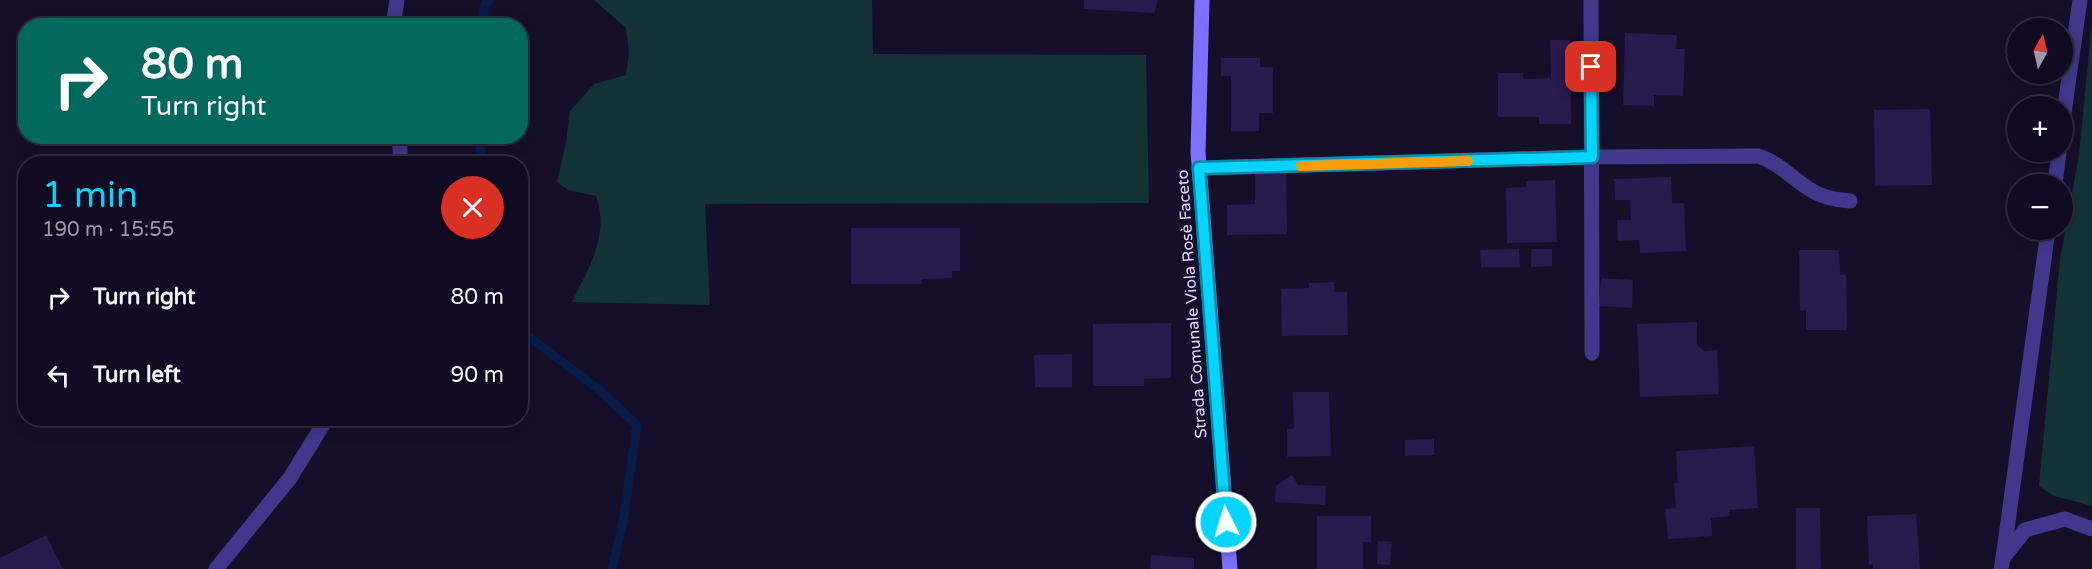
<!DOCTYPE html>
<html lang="en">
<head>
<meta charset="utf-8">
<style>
  body { margin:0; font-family:"Varela Round",sans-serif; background:#1e192d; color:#f1f3f6; height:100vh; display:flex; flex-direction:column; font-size:22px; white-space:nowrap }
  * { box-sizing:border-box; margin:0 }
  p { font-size:20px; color:#9c9ba5 }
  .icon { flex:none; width:33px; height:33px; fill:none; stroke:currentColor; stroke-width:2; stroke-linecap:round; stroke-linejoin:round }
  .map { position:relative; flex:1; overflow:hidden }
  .panel { position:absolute; left:18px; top:156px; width:510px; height:270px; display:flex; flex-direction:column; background:#100b20; border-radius:24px; box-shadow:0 3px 15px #0003,0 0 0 2px #302b3e }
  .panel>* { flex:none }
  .banner { position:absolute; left:18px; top:18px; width:510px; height:126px; border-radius:24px; box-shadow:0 3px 15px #0003,0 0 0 2px #302b3e; background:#00695c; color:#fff; overflow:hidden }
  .needle { width:39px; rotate:8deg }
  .fabs { position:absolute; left:2007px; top:18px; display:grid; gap:12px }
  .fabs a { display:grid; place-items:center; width:66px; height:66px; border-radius:50%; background:#100b20; box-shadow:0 3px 15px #0003,0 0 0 2px #302b3e; font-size:30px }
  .pin { position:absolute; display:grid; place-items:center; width:51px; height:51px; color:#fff; margin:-26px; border-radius:12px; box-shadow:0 3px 9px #0006 }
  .me { position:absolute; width:66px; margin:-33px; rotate:355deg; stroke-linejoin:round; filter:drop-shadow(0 0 4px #0008) }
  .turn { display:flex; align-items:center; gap:21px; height:126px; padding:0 24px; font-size:27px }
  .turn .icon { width:78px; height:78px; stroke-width:2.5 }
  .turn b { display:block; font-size:42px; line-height:51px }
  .round { display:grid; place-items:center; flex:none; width:63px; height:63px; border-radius:32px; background:#1e192d }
  .head { display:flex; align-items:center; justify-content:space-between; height:102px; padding:0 24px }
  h1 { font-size:36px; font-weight:600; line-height:45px; color:#04d5ff }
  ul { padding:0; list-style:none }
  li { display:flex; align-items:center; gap:18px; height:78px; padding:0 24px }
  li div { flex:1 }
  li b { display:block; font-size:22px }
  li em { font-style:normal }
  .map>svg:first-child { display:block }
</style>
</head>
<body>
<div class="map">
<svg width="2092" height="569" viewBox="0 0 2092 569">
  <rect width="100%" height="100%" fill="#160f2a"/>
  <!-- green -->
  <g fill="#123335">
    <path d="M594,0H872L873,54L1146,55L1149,203L705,204L710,305L572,302C589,267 610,235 596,196L568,190L557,182L566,142L570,111L594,84L626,75L629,53L626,28Z"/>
    <path d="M2092,22V506L2054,496L2039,486L2060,259L2079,155Z"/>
  </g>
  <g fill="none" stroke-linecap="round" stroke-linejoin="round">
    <!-- stream -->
    <g stroke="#081c4a" stroke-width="9">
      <path d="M482,26L485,4L489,0"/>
      <path d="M478,136L483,164"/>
      <path d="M520,330L597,388L637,425L623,522L612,569"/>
    </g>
  </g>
  <!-- building -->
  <g fill="#281a4c">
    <path d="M1084,0H1158L1154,13L1084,9Z"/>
    <path d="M1625,33L1677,35L1676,49H1685L1683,96L1654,95V106L1623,105Z"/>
    <path d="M1550,40H1570L1571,124H1539V117H1498V73H1523V79L1551,78Z"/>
    <path d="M1221,58H1260V67H1273V113H1259V131H1231V76H1221Z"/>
    <path d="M1930,109L1932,185L1875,186L1874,110Z"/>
    <path d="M1255,173H1286L1287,234L1227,235V205L1255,204Z"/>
    <path d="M1671,177L1672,203H1684L1686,251L1640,253L1639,240L1618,241L1617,220H1631L1630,200H1615L1614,179Z"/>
    <path d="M1555,180L1557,242L1507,243L1506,188L1526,187V181Z"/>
    <path d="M851,228H960V271H952V278L922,279V284H851Z"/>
    <path d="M1519,249L1520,267H1481L1480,250Z"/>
    <path d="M1531,249H1552V266L1531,267Z"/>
    <path d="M1799,250H1839L1840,275L1846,274L1847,330H1806V310L1800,311Z"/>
    <path d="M1601,278L1633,280L1632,308L1599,306Z"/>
    <path d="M1334,282V292H1347L1348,335L1282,336L1281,289L1309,288V283Z"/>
    <path d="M1697,322V345L1704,351L1717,350L1719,394L1640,397L1637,324Z"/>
    <path d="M1171,323V378L1144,379V386H1093V324Z"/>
    <path d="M1072,354V387H1035L1034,355Z"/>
    <path d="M1293,392H1329L1331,456L1287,457V429H1294Z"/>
    <path d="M1434,439V455L1405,456V440Z"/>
    <path d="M1754,446L1758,508L1729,510L1730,516L1711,518L1712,536L1668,539L1665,509L1676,508L1674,483H1678L1676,451Z"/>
    <path d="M1292,475L1298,485L1326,486L1325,505L1275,502L1276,486Z"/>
    <path d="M1796,508H1820L1821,569H1796Z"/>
    <path d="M1916,514L1920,569H1873V564L1869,565L1867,516Z"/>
    <path d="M1317,516H1371V542H1363V569H1317Z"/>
    <path d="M46,535L63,569H0V558Z"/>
    <path d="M1378,541L1392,542L1390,565L1377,564Z"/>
    <path d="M1151,555L1194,558V569H1150Z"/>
  </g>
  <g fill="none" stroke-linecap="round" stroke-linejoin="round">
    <!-- street -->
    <g stroke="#41388b" stroke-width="15">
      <path d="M1591,0L1592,353"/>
      <path d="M393,26L397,0"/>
      <path d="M2062,127L2080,0"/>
      <path d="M399,136L401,164"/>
      <path d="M1199,168L1592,157L1758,156C1778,162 1792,178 1809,189C1821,197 1835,200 1850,201"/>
      <path d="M2055,184L2059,152"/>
      <path d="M2003,558L2048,230"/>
      <path d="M216,569L290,478L327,418"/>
      <path d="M2001,569L2003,558L2025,530L2065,519L2092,529"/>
    </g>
    <!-- secondary -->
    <path stroke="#7d6fff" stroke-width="15" d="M1202,0L1198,152L1230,569"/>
  </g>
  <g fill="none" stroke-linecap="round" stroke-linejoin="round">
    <!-- route casing -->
    <g stroke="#038aa6" stroke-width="15">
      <path id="route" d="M1226,522L1199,168L1592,157L1591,67"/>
    </g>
    <!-- route -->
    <use href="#route" stroke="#04d5ff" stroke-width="10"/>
    <!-- slow -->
    <path stroke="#f59e0b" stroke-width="10" d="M1301,166L1468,161"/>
  </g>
  <g text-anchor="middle" stroke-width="6" stroke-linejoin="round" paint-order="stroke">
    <!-- street labels -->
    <g font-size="16" fill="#dfd8ff" stroke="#160f2a">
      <text transform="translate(1191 304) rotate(-94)" y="6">Strada Comunale Viola Rosè Faceto</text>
    </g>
  </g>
</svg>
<div class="fabs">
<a><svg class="needle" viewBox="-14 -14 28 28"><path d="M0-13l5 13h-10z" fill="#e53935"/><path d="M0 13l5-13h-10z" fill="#9c9ba5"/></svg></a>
<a>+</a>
<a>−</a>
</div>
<div class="pin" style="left:1591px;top:67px;background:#d93025"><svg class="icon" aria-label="arrive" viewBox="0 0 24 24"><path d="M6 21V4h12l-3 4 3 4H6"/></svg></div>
<svg class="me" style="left:1226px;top:522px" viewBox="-20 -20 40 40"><circle r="17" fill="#04d5ff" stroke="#fff" stroke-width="3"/><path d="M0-11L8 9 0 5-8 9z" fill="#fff"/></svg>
<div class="banner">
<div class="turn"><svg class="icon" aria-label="right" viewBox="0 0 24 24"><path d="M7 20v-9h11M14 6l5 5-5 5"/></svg><div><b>80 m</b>Turn right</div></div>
</div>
<section class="panel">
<div class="head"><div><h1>1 min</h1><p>190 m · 15:55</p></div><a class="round" style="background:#d93025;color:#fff"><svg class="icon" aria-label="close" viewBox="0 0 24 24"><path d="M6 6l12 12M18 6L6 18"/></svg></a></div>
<ul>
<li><svg class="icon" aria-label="right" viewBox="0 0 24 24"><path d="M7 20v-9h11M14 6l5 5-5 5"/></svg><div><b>Turn right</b></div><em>80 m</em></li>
<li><svg class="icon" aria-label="left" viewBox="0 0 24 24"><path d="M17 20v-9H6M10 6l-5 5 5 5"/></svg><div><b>Turn left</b></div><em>90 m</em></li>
</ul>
</section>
</div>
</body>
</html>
